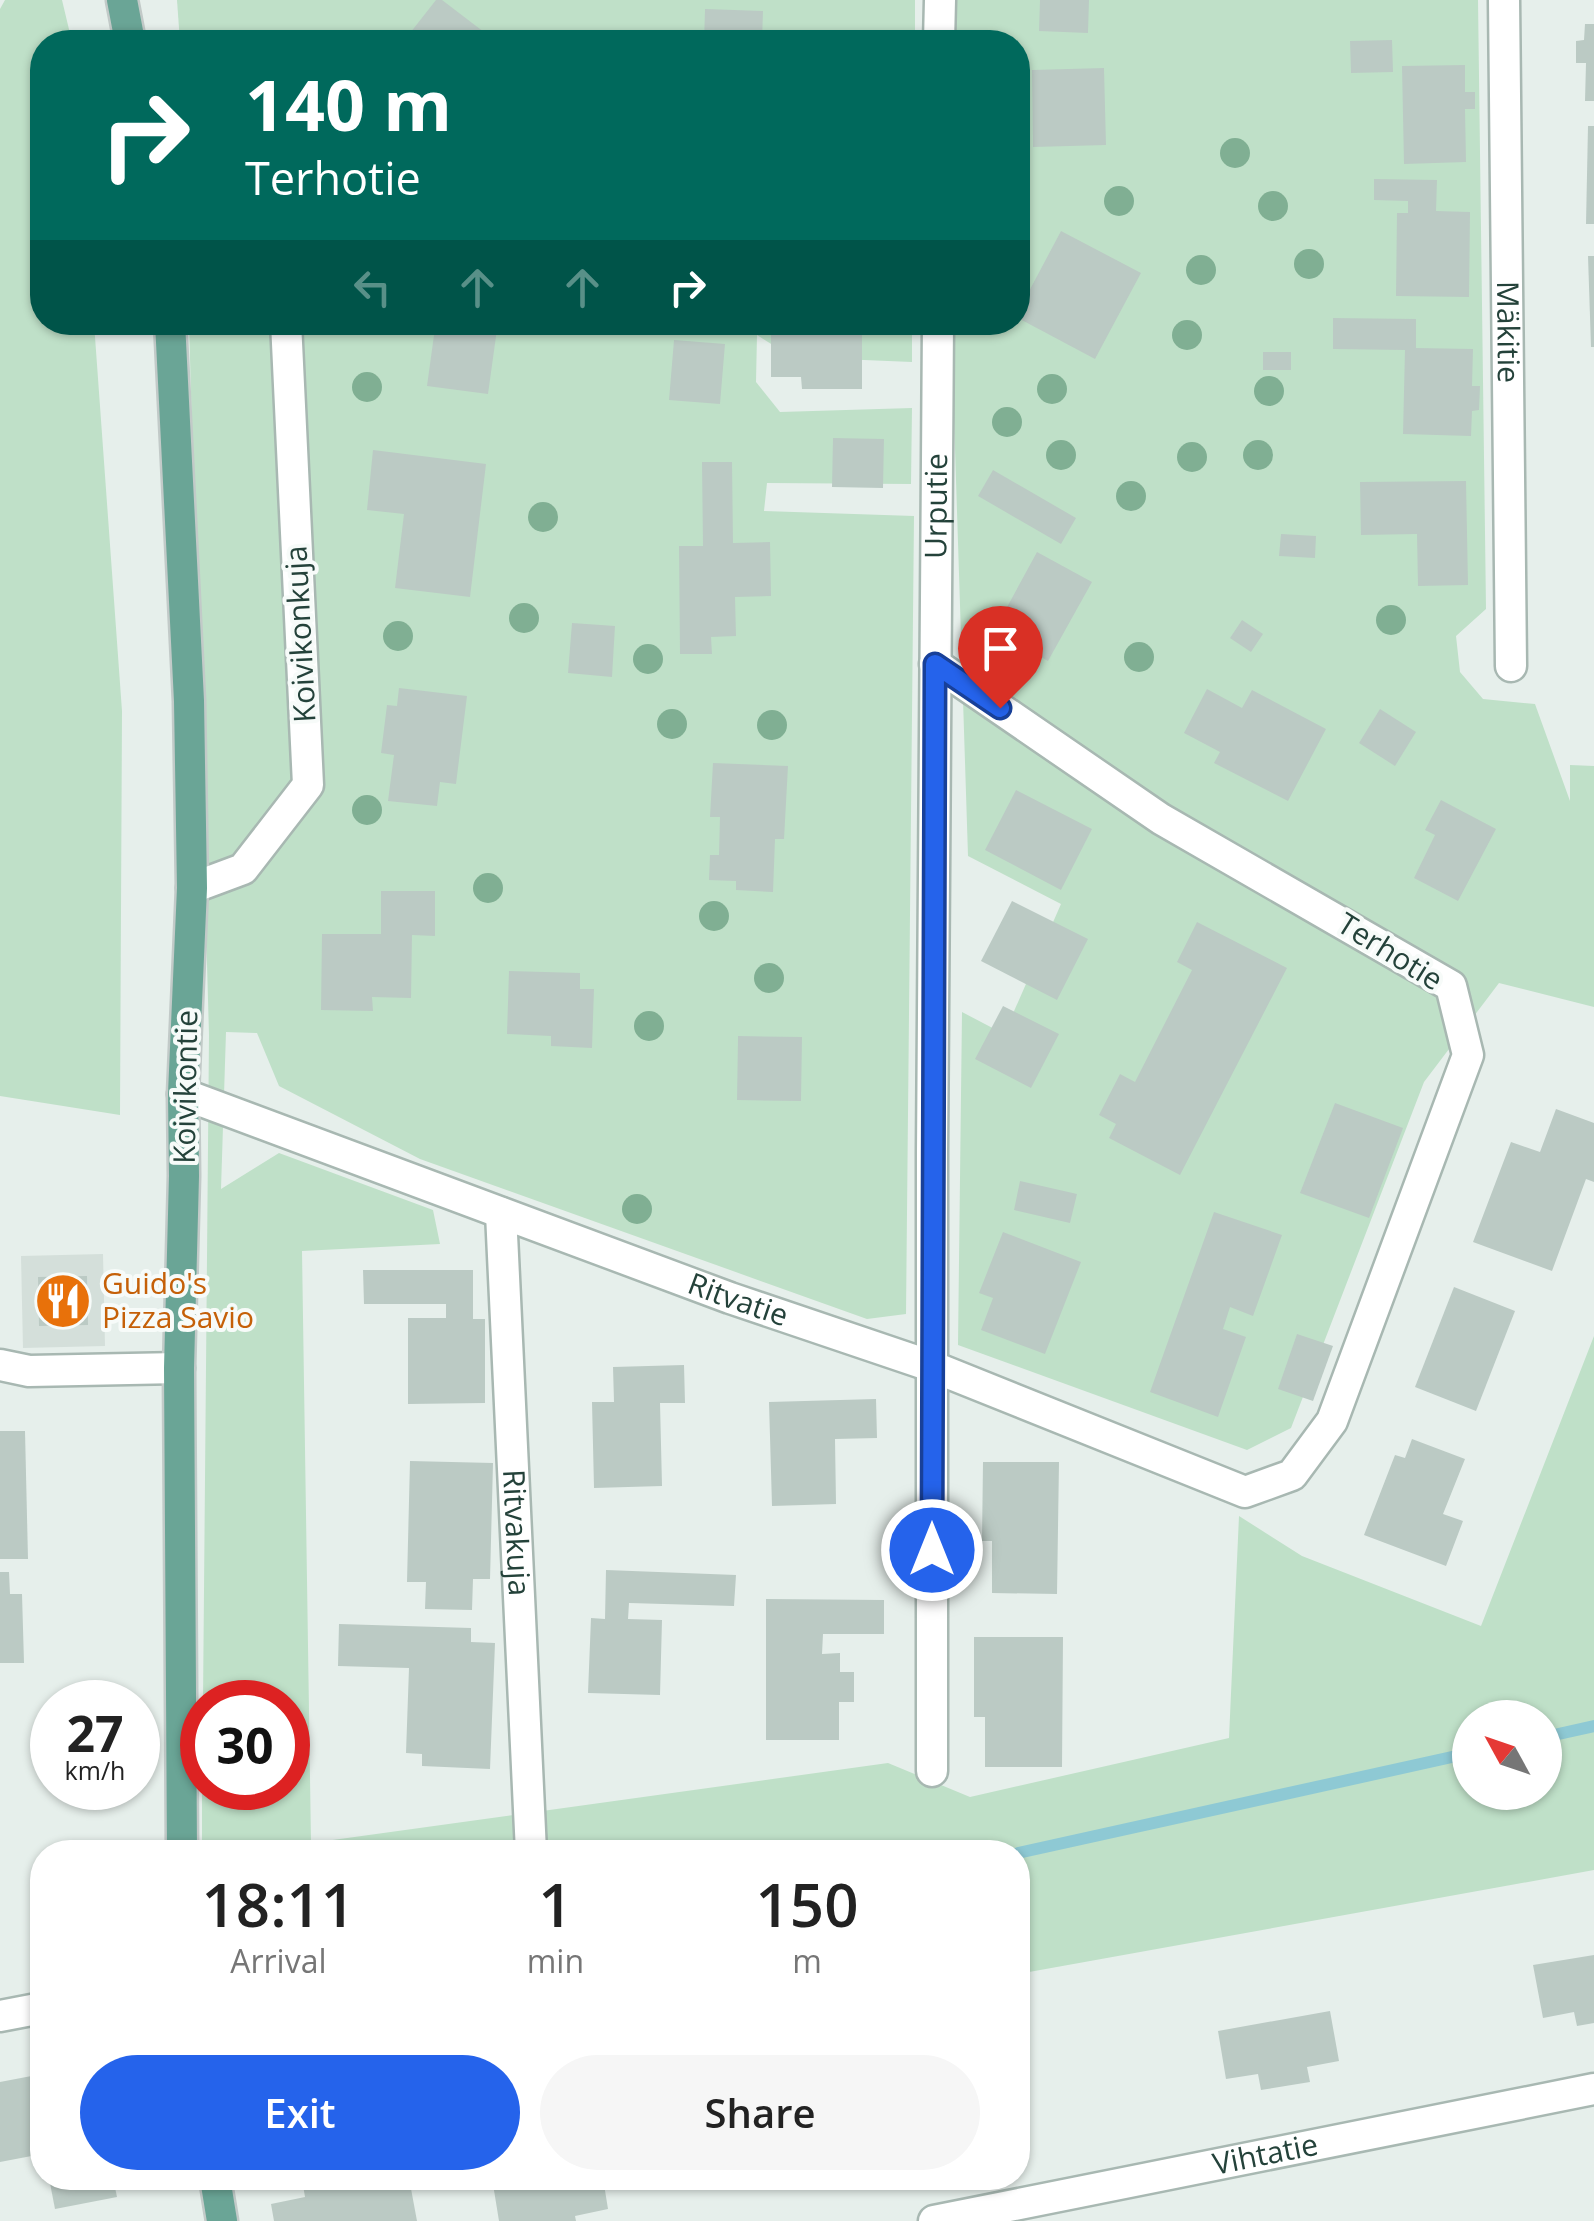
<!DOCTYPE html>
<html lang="en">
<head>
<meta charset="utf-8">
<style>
  body { margin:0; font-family:"Open Sans",sans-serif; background:#f6f6f6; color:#222; height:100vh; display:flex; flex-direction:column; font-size:38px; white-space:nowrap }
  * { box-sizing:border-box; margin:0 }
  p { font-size:32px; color:#767676 }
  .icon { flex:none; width:55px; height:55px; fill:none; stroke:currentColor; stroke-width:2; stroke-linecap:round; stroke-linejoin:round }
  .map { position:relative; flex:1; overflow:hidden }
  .panel { position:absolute; left:30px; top:1840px; width:1000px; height:350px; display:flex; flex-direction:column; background:#fff; border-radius:40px; box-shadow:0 2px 8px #0004 }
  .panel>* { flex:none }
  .hud { position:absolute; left:30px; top:30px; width:1000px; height:305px; border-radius:40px; box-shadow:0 2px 8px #0004; background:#00695c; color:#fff; overflow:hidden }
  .needle { width:65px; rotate:310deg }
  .fabs { position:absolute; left:1452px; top:1700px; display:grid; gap:20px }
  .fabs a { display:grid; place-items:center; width:110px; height:110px; border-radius:50%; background:#fff; box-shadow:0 2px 8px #0004; font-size:50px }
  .speed { position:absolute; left:30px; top:1680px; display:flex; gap:20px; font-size:50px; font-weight:700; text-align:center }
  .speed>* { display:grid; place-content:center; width:130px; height:130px; border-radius:50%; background:#fff; box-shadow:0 2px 8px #0004; line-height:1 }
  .speed small { font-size:25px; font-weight:400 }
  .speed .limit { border:15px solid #d22; background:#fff; color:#111 }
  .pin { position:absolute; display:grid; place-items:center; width:85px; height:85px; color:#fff; margin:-102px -42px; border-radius:50% 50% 50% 0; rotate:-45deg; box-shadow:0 0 10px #0007 }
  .pin .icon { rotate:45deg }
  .me { position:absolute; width:110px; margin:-55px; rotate:0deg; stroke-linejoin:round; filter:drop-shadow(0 0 8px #0008) }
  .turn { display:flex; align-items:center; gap:35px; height:210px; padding:0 50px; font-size:45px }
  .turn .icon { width:130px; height:130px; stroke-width:2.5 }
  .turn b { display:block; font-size:70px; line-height:85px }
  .lanes { display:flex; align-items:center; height:95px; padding:0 50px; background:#0003; justify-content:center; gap:50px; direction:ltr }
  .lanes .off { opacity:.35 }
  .eta { display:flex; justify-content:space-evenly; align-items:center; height:170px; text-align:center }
  .eta b { font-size:60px; font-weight:600; line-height:70px }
  .button { display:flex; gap:20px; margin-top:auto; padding:20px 50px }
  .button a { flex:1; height:115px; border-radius:60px; background:#2563eb; color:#fff; font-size:40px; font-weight:600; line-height:115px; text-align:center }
  .button a+a { background:#f6f6f6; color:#222 }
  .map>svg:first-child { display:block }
</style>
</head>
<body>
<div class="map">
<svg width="1594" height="2221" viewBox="0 0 1594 2221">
  <rect width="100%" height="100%" fill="#e6efeb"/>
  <!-- built -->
  <path fill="#d4dfda" d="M103,1254L105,1346L23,1348L21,1256Z"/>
  <!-- green -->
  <g fill="#bfe0c8" fill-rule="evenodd">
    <path d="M5,0H62L72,42H42V322L94,323L122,711L120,1115L0,1096V9Z"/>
    <path d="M177,0H915V42H180Z"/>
    <path d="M946,0H1478L1486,609L1456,636L1460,672L1483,699L1535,704L1570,801V765L1594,766V1007L1499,983L1424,1082L1291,1428L1247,1450L958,1345L962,1012L1004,1034L1061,904L968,856L951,323L1018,322V42H947Z"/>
    <path d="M189,323H912V362L792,357L757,335L756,382L780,412L912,408L911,484L767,483L764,511L914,516L906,1314L867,1319L420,1159L279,1086L257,1033L226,1032L221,1189L279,1153L433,1210L440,1244L302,1251L311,1843L888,1763L970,1797L1229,1738L1239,1516L1302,1556L1481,1626L1594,1336V1870L1018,1974V1852H202V1767V1788H288V1702H203L209,1035ZM1470,1718H1545V1792H1470Z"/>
  </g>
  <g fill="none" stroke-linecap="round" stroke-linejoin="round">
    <!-- stream -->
    <g stroke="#8ec9d4" stroke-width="12">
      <path d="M1545,1737L1594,1726"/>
      <path d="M1018,1853L1470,1753"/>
    </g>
  </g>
  <!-- building -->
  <g fill="#bbcac4">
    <path d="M436,0H442L497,42H403Z"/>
    <path d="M1040,0H1089L1088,33L1039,31Z"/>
    <path d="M705,9L763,11L762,42H704Z"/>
    <path d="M1585,24H1594V101H1585L1586,63H1576V41L1584,40Z"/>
    <path d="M1392,40L1393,72L1351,73L1350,41Z"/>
    <path d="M1465,65V92H1475V109H1465L1466,162L1404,164L1402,66Z"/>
    <path d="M1104,68L1106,145L1033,147L1032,70Z"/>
    <path d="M1588,126H1594V224H1586Z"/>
    <path d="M1374,179L1437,180L1436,211L1470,212L1469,297L1396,296L1397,213H1408V201L1374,200Z"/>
    <path d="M1061,231L1141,273L1095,359L1018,318V312Z"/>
    <path d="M1588,256H1594V347H1591Z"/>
    <path d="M1333,318L1416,319V348L1473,349L1472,386H1480L1479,410L1472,411L1471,436L1403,434L1405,350L1333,349Z"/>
    <path d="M421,322H498L488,394L427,386L435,328L420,326Z"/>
    <path d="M798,322H862V389H802L801,377H771V324Z"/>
    <path d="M674,340L725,344L720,404L669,400Z"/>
    <rect x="1263" y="352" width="28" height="18"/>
    <path d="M833,438L884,439L883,488L832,487Z"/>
    <path d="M373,450L486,464L470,597L395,588L404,514L367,510Z"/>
    <path d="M702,462H732L733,543L770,542L771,596L735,597L736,636L711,637L712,654H680L679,546H703Z"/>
    <path d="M993,470L1076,518L1061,544L978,496Z"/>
    <path d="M1466,481L1468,585L1418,586L1417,534L1361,535L1360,482Z"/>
    <path d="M1281,534L1316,536L1315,558L1279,556Z"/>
    <path d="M1037,552L1092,582L1048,661L994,631Z"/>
    <path d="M1242,620L1263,634L1251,652L1230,638Z"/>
    <path d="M572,623L615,626L612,677L568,673Z"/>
    <path d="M399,688L467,696L456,784L440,782L437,806L388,801L394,755L381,753L387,705L397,706Z"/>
    <path d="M1207,689L1242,708L1252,690L1326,729L1288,801L1214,763L1220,752L1184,733Z"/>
    <path d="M1380,709L1416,732L1395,766L1359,743Z"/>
    <path d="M713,763L788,766L784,839H775L773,892L736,890V881L709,880L710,855H719L720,817H710Z"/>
    <path d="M1016,790L1092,829L1061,890L985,850Z"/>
    <path d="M1441,800L1496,829L1458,901L1414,878L1435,835L1425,830Z"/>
    <path d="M381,891H435V936L412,935L411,998L372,997L373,1011L321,1010L322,934H381Z"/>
    <path d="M1012,901L1088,939L1057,1000L981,961Z"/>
    <path d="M1197,922L1287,968L1180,1175L1109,1138L1116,1124L1099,1115L1120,1074L1135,1082L1192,970L1177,962Z"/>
    <path d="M509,971L580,973V989H594L592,1048L551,1046V1036L507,1034Z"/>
    <path d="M1003,1006L1059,1034L1031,1088L975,1059Z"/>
    <path d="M738,1036L802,1037L801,1101L737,1100Z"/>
    <path d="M1335,1103L1403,1128L1369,1218L1300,1193Z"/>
    <path d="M1556,1109L1594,1123V1182L1586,1179L1552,1271L1473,1242L1511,1142L1540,1152Z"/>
    <path d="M1020,1181L1077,1194L1070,1223L1014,1210Z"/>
    <path d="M1214,1212L1282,1235L1253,1316L1230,1307L1223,1329L1246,1337L1218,1417L1150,1392Z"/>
    <path d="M1003,1232L1081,1262L1045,1354L981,1330L993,1298L979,1293Z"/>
    <path d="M363,1270H473V1319H485V1403L408,1404V1318H446V1304H364Z"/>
    <path d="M87,1276L88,1325L39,1326L38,1277Z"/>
    <path d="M1454,1287L1515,1311L1476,1411L1415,1387Z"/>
    <path d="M1297,1334L1333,1346L1313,1401L1278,1389Z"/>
    <path d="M684,1365L685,1403H660L662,1486L594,1488L592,1402H614L613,1367Z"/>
    <path d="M876,1399L877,1438L835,1439L836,1504L772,1506L769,1402Z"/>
    <path d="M0,1431H25L28,1559H0Z"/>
    <path d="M1412,1439L1465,1459L1443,1514L1463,1521L1446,1566L1364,1535L1395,1455L1405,1458Z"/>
    <path d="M410,1461L493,1463L490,1579H473L472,1610L425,1609L426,1582H407Z"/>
    <path d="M983,1462H1059L1057,1594L992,1593V1541H982Z"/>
    <path d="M606,1570L736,1575L734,1606L629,1603L628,1619L662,1620L660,1695L588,1693L591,1618L605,1619Z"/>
    <path d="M0,1572H9L10,1594H22L24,1663H0Z"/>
    <path d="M766,1599L884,1600V1634H823L822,1654L840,1653V1672H854V1702H839V1740H766Z"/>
    <path d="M339,1624L471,1628V1642L495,1643L490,1769L422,1766V1754L406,1753L409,1668L338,1666Z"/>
    <path d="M974,1637H1063L1062,1767H985V1717H974Z"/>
    <path d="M1594,1955V2023L1577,2026L1574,2012L1543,2018L1533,1965Z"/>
    <path d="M1330,2011L1339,2061L1307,2067L1310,2082L1261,2090L1258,2074L1226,2079L1218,2031Z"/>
    <path d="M42,2074V2154L0,2162V2082Z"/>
    <path d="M1018,2082H1019L1027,2125L1018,2127Z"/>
    <path d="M49,2178H113L117,2197L55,2209Z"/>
    <path d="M409,2178L417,2221H274L271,2204L305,2197L303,2185L339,2179L341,2190Z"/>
    <path d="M492,2178H603L608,2209L575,2216L576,2221H499Z"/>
  </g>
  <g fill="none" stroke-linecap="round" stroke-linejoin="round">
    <!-- minor casing -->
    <g stroke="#a8b8b2" stroke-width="35">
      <g id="minor">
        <path id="s1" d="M1504,0L1511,666"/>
        <path d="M939,42L940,0"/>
        <path d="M192,888L243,869L308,785L286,322"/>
        <path id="s2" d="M183,1094L730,1298L931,1366L1245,1492L1292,1475L1332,1421L1468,1055L1451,986L1161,819L935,664"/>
        <path id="s3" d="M501,1213L531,1852"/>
        <path d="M0,1365L29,1371L179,1368"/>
        <path id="s4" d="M932,1771V1152L938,322"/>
        <path d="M0,2016L42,2008"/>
        <path id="s5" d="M934,2221L1594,2089"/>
      </g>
    </g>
    <!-- major casing -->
    <g stroke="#c2cac8" stroke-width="35">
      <g id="major">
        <path d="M122,0L130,42"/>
        <path d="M170,322L189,701L192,888L183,1094L184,1176L179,1368L182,1852"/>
        <path d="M215,2178L222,2221"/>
      </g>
    </g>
    <!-- minor -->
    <use href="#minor" stroke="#fff" stroke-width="30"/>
    <!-- major -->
    <use href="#major" stroke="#6aa596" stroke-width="30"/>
  </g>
  <!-- trees -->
  <g fill="#80af93">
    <circle cx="1235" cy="153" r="15"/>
    <circle cx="1119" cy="201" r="15"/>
    <circle cx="1273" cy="206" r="15"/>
    <circle cx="1309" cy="264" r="15"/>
    <circle cx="1201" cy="270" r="15"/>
    <circle cx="1187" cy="335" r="15"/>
    <circle cx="367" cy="387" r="15"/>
    <circle cx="1052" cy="389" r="15"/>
    <circle cx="1269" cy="391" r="15"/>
    <circle cx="1007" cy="422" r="15"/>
    <circle cx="1061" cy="455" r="15"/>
    <circle cx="1258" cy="455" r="15"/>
    <circle cx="1192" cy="457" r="15"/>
    <circle cx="1131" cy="496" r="15"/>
    <circle cx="543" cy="517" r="15"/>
    <circle cx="524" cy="618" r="15"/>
    <circle cx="1391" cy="620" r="15"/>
    <circle cx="398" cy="636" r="15"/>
    <circle cx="1139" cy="657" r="15"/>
    <circle cx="648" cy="659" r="15"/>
    <circle cx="672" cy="724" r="15"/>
    <circle cx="772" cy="725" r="15"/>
    <circle cx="367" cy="810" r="15"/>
    <circle cx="488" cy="888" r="15"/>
    <circle cx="714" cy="916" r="15"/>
    <circle cx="769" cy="978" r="15"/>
    <circle cx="649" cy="1026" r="15"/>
    <circle cx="637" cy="1209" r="15"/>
  </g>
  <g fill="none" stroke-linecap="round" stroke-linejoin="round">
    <!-- route casing -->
    <g stroke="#184099" stroke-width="25">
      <path id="route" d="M932,1550L935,664L1000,708"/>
    </g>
    <!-- route -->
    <use href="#route" stroke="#2563eb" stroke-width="18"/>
  </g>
  <!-- icons -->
  <defs>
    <g id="restaurant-disc" transform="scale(2.875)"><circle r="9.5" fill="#e8710a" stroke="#f7fbf9"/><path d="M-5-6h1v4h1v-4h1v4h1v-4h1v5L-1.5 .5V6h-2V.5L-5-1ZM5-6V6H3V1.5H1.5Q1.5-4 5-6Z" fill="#fff"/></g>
  </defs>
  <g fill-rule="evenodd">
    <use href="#restaurant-disc" x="63" y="1301"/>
  </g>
  <g text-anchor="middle" stroke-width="8" stroke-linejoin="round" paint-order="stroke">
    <!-- street labels -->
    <g font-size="30" fill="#24423a" stroke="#f7fbf9">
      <text dy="10" stroke="none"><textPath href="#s1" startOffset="332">Mäkitie</textPath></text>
      <text dy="10" stroke="none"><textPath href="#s4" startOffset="1265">Urputie</textPath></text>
      <text transform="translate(301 634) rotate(-93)" y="10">Koivikonkuja</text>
      <text transform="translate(1390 952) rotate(32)" y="10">Terhotie</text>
      <text transform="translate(186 1087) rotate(-89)" y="10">Koivikontie</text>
      <text dy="10" stroke="none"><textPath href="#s2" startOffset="592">Ritvatie</textPath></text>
      <text dy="10" stroke="none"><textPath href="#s3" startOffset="320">Ritvakuja</textPath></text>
      <text dy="10" stroke="none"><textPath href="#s5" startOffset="338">Vihtatie</textPath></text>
    </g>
    <!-- food labels -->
    <g font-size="30" fill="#c56008" stroke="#f7fbf9" text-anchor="start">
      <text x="102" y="1294">Guido's<tspan x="102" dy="34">Pizza Savio</tspan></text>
    </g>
  </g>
</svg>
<div class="fabs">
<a><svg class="needle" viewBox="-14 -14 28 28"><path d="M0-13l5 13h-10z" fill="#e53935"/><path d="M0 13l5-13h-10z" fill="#767676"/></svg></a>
</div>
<div class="speed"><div>27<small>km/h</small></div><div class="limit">30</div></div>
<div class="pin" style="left:1000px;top:708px;background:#d93025"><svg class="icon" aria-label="arrive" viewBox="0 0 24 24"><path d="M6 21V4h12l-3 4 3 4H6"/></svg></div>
<svg class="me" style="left:932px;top:1550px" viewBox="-20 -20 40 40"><circle r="17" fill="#2563eb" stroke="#fff" stroke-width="3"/><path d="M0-11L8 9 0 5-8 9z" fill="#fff"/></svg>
<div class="hud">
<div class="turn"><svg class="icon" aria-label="right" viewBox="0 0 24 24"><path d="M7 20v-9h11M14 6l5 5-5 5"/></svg><div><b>140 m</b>Terhotie</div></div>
<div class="lanes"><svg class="icon off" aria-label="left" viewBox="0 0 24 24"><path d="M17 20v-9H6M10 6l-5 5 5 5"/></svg><svg class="icon off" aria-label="ahead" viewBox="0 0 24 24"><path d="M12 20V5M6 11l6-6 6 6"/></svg><svg class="icon off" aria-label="ahead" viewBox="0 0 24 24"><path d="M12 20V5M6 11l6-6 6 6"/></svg><svg class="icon" aria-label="right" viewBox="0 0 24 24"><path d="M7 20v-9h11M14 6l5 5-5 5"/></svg></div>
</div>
<section class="panel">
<div class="eta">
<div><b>18:11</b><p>Arrival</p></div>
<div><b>1</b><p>min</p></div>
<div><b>150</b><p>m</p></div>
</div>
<div class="button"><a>Exit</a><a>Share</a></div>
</section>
</div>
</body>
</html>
